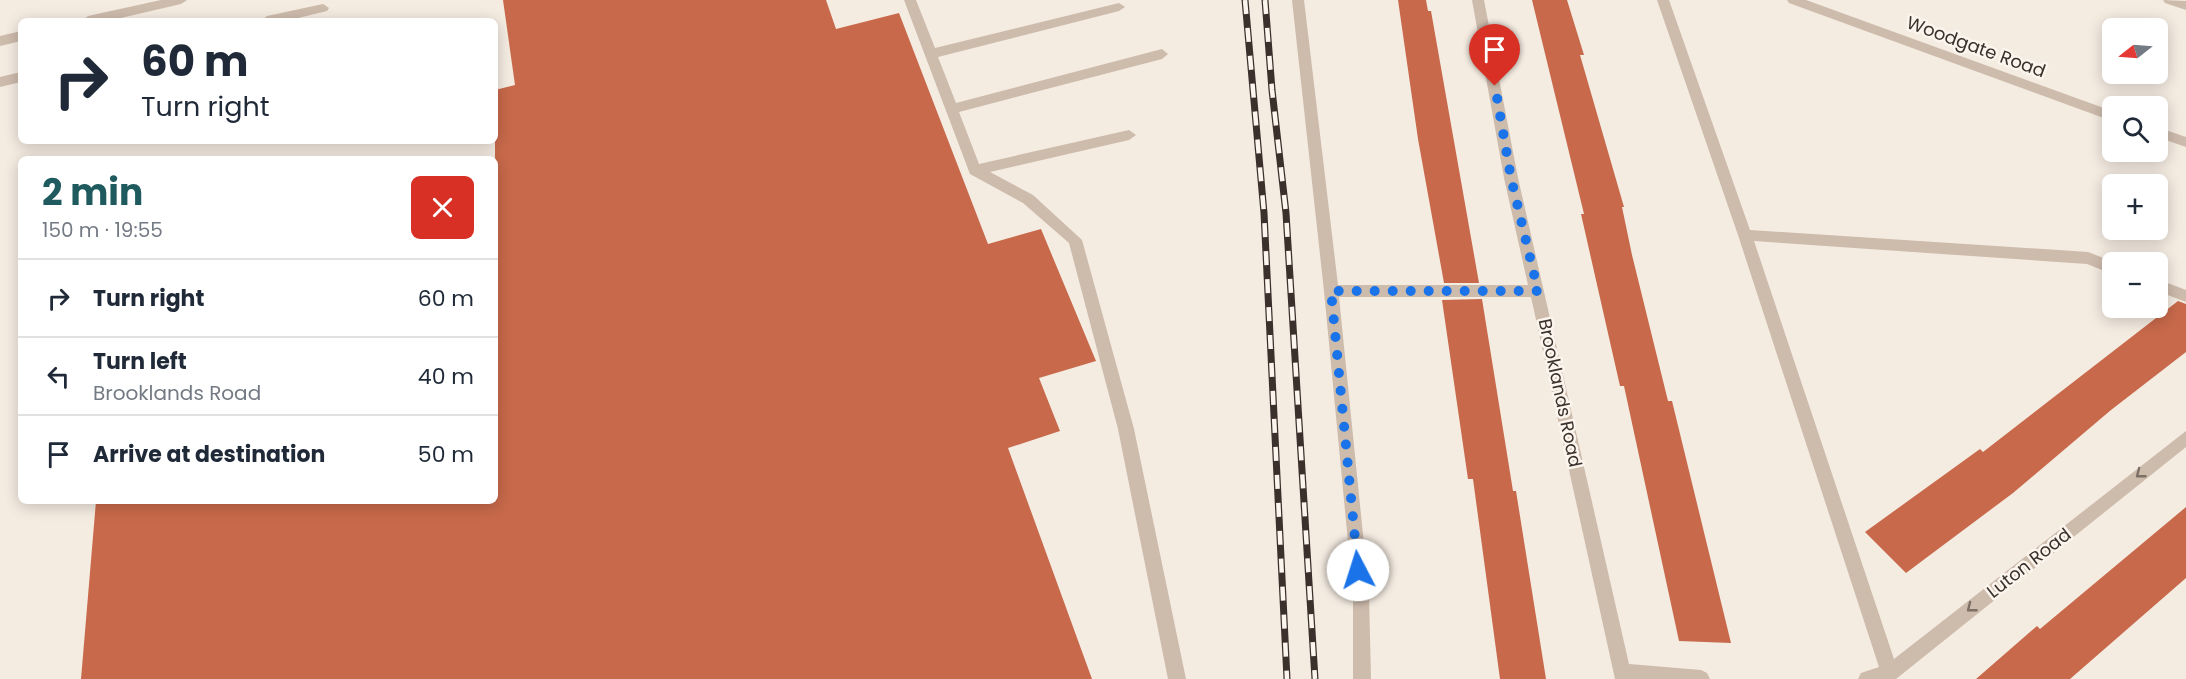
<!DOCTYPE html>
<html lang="en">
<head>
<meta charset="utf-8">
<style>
  body { margin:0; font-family:Poppins,sans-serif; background:#f6f6f7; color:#1f2937; height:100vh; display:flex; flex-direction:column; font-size:22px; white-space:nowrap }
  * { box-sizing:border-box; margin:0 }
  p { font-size:20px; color:#747a83 }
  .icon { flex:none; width:33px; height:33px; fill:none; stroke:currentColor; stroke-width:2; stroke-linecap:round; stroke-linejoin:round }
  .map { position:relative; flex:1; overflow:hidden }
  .sheet { position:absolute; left:18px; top:156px; width:480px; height:348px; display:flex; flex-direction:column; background:#fff; border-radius:9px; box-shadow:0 3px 15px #0003 }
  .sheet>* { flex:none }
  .top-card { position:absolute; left:18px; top:18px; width:480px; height:126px; border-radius:9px; box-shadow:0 3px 15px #0003; background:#fff; color:#1f2937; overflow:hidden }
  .needle { width:39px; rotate:253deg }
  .tools { position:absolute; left:2102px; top:18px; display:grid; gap:12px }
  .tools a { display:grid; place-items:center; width:66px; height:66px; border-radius:9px; background:#fff; box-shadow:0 3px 15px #0003; font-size:30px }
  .pin { position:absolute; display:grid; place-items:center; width:51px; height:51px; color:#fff; margin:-62px -26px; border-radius:50% 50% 50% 0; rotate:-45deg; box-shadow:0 0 6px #0007 }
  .pin .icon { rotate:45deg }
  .me { position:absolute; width:66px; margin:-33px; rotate:355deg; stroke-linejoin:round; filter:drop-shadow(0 0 4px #0008) }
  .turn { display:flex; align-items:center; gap:21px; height:126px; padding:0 24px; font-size:27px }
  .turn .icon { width:78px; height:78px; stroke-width:2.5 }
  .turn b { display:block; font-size:42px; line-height:51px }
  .round { display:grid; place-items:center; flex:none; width:63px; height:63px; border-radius:9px; background:#f6f6f7 }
  .summary { display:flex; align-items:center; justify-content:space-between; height:102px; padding:0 24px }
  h1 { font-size:36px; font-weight:700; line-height:45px; color:#1f5a5e }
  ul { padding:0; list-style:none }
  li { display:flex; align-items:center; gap:18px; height:78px; padding:0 24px; border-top:2px solid #e0e1e3 }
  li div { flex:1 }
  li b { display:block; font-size:22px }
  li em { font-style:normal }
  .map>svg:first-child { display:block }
</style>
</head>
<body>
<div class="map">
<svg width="2186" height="679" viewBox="0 0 2186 679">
  <rect width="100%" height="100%" fill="#f4ebe1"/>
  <!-- building -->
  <g fill="#c8694b">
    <path d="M503,0H826L836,29L899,13L988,244L1041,229L1096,361L1039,378L1060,431L1008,448L1092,679H81L96,501H495V90L515,85Z"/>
    <path d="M1398,0H1426L1428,11H1431L1479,283H1444L1418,139Z"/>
    <path d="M1532,0H1567L1584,55H1580L1624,207H1622L1632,255L1668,401H1672L1731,643L1679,641L1624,386H1620L1581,214H1584Z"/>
    <path d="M1482,299L1513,491H1516L1546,679H1500L1473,479H1468L1442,300Z"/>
    <path d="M2178,301L2186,304V352L2111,410L2013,493L1926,558L1906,573L1865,532L1980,449L1983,452Z"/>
    <path d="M2186,507V578L2070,679H1976L2037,626L2040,629Z"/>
  </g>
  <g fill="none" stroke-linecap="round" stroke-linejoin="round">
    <!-- minor -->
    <g fill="#cdbbac" fill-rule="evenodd">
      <path d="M161,0H187L181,4L108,21H82L88,16Z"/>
      <path d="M904,0H916L935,48L1119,3L1125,7L1119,11L938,57L956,103L1162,49L1168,54L1162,59L959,112L979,164L1129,130L1136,135L1129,140L990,172L1033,195L1082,240L1134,429L1186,679H1168L1118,429L1069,243L1023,203L970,174Z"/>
      <path d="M1292,0H1304L1338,285H1528L1504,178L1472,0H1484L1518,178L1629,664L1701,670L1707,673L1710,679H1615L1531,297H1339L1369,594L1371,679H1353V594L1324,291Z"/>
      <path d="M1657,0H1669L1750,230L2088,252L2114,262H2112V274L2087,264L1754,241L1894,659L2186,431V447L1896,679H1858L1861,673L1879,667L1738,235Z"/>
      <path d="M1787,0H1806L2112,111V121L1789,3Z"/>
      <path d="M2163,0L2186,1V10L2165,3Z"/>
      <path d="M323,4L329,8L327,11L286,21H261L267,16Z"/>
      <path d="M21,31V41L0,46V36Z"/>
      <path d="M21,72V82L0,87V77Z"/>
      <path d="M2157,127L2186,137V147L2157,137Z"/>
      <path d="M2157,279L2186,290V302L2157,291Z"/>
    </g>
    <!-- rail casing -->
    <g stroke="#3b302b" stroke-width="7">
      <g id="rail">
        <path d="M1245,0L1264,213L1287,679"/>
        <path d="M1265,0L1272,90L1286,213L1315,679"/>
      </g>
    </g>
    <!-- rail -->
    <use href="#rail" stroke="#fbf5ee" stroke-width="4.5" stroke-dasharray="14" stroke-linecap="butt"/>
  </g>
  <!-- one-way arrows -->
  <defs><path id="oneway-chevron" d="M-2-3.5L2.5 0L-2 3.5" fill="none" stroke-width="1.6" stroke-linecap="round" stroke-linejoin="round" transform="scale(1.5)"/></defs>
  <g stroke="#7d6f65">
    <use href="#oneway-chevron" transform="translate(2140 474) rotate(142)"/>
    <use href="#oneway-chevron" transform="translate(1971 608) rotate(142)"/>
  </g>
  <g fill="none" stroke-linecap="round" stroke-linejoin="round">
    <!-- route -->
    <path stroke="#1a73e8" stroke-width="10" stroke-dasharray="0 18" d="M1358,570L1331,291H1538L1511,178L1495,86"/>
  </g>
  <g text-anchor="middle" stroke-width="5" stroke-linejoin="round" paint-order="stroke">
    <!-- street labels -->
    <g font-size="18" fill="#3b302b" stroke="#fbf5ee">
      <text transform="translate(1976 47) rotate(20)" y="6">Woodgate Road</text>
      <text transform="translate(1560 393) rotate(78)" y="6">Brooklands Road</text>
      <text transform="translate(2029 563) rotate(-38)" y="6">Luton Road</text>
    </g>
  </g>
</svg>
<div class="tools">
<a><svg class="needle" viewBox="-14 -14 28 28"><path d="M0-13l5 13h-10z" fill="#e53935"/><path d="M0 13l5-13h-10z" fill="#747a83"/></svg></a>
<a><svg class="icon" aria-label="search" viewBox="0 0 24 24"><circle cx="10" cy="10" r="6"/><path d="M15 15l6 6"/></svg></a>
<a>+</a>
<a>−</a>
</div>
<div class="pin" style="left:1495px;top:86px;background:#d93025"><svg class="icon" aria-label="arrive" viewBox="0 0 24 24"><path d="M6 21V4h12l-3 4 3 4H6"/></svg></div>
<svg class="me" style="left:1358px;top:570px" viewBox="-20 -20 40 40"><circle r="19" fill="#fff"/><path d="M0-13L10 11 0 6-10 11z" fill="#1a73e8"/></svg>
<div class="top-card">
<div class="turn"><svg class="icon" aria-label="right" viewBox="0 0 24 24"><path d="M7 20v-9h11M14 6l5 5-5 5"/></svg><div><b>60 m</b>Turn right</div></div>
</div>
<section class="sheet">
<div class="summary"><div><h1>2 min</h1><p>150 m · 19:55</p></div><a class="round" style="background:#d93025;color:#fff"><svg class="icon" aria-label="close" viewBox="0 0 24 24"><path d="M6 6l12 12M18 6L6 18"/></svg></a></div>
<ul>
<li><svg class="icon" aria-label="right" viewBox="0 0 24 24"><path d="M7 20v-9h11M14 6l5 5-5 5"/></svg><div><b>Turn right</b></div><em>60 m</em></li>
<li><svg class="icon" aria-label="left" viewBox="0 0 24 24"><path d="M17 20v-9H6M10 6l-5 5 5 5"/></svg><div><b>Turn left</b><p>Brooklands Road</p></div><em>40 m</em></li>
<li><svg class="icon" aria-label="arrive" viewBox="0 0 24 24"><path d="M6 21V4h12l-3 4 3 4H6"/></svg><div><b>Arrive at destination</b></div><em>50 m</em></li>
</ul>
</section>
</div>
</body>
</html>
